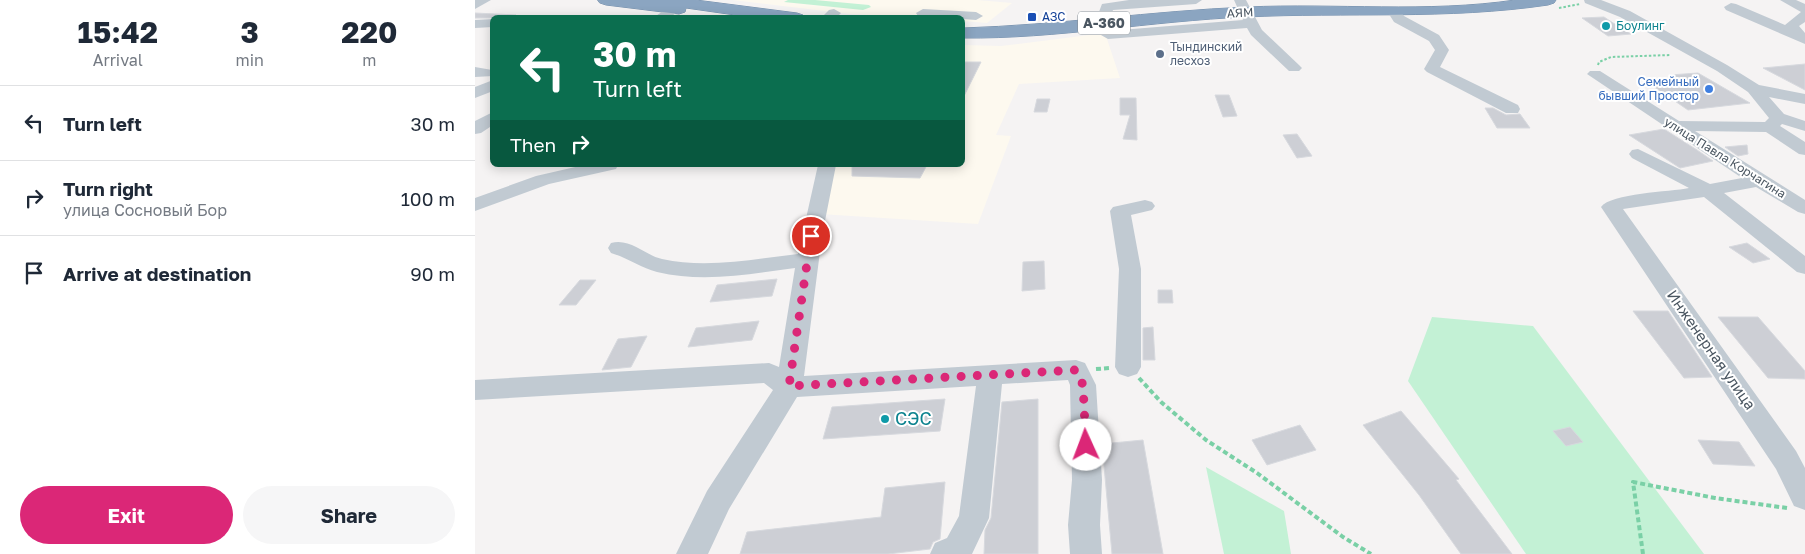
<!DOCTYPE html>
<html lang="en">
<head>
<meta charset="utf-8">
<style>
  body { margin:0; font-family:"Golos Text",sans-serif; background:#f6f6f7; color:#1f2937; height:100vh; display:flex; flex-direction:column; font-size:19px; white-space:nowrap }
  * { box-sizing:border-box; margin:0 }
  p { font-size:16px; color:#747a83 }
  .icon { flex:none; width:28px; height:28px; fill:none; stroke:currentColor; stroke-width:2; stroke-linecap:round; stroke-linejoin:round }
  .map { position:relative; flex:1; overflow:hidden }
  .panel { display:flex; flex-direction:column; background:#fff; width:475px }
  .panel>* { flex:none }
  .banner { position:absolute; left:15px; top:15px; width:475px; height:152px; border-radius:8px; box-shadow:0 2px 12px #0003; background:#0b6e4f; color:#fff; overflow:hidden }
  .pin { position:absolute; display:grid; place-items:center; width:42px; height:42px; color:#fff; margin:-21px; border:2px solid #fff; border-radius:50%; box-shadow:0 1px 5px #0007 }
  .me { position:absolute; width:55px; margin:-28px; rotate:358deg; stroke-linejoin:round; filter:drop-shadow(0 0 4px #0008) }
  .turn { display:flex; align-items:center; gap:18px; height:105px; padding:0 20px; font-size:22px }
  .turn .icon { width:65px; height:65px; stroke-width:2.5 }
  .turn b { display:block; font-size:35px; line-height:42px }
  .then { display:flex; align-items:center; height:48px; padding:0 20px; background:#0003; gap:10px; font-size:19px }
  .eta { display:flex; justify-content:space-evenly; align-items:center; height:85px; text-align:center }
  .eta b { font-size:30px; font-weight:700; line-height:35px }
  .primary-button { display:flex; gap:10px; margin-top:auto; padding:10px 20px }
  .primary-button a { flex:1; height:58px; border-radius:30px; background:#db2777; color:#fff; font-size:20px; font-weight:700; line-height:58px; text-align:center }
  .primary-button a+a { background:#f6f6f7; color:#1f2937 }
  ul { padding:0; list-style:none }
  li { display:flex; align-items:center; gap:15px; height:75px; padding:0 20px; border-top:1px solid #e0e1e3 }
  li div { flex:1 }
  li b { display:block; font-size:19px }
  li em { font-style:normal }
  main { display:flex; flex:1; min-height:0 }
  .map>svg:first-child { display:block }
</style>
</head>
<body>
<main>
<section class="panel">
<div class="eta">
<div><b>15:42</b><p>Arrival</p></div>
<div><b>3</b><p>min</p></div>
<div><b>220</b><p>m</p></div>
</div>
<ul>
<li><svg class="icon" aria-label="left" viewBox="0 0 24 24"><path d="M17 20v-9H6M10 6l-5 5 5 5"/></svg><div><b>Turn left</b></div><em>30 m</em></li>
<li><svg class="icon" aria-label="right" viewBox="0 0 24 24"><path d="M7 20v-9h11M14 6l5 5-5 5"/></svg><div><b>Turn right</b><p>улица Сосновый Бор</p></div><em>100 m</em></li>
<li><svg class="icon" aria-label="arrive" viewBox="0 0 24 24"><path d="M6 21V4h12l-3 4 3 4H6"/></svg><div><b>Arrive at destination</b></div><em>90 m</em></li>
</ul>
<div class="primary-button"><a>Exit</a><a>Share</a></div>
</section>
<div class="map">
<svg width="1330" height="554" viewBox="0 0 1330 554">
  <rect width="100%" height="100%" fill="#f5f3f3"/>
  <!-- commercial -->
  <g fill="#fdf9ef">
    <path d="M257,0H502L537,3L512,23L488,21V18L433,17L375,14Z"/>
    <path d="M630,33L645,78L544,84L521,135L536,136L503,224L345,214L360,165H488V45L526,46Z"/>
  </g>
  <!-- green -->
  <g fill="#c3f1d5">
    <path d="M313,0H340L394,5L396,7L388,10L309,2Z"/>
    <path d="M957,317L1058,326L1229,554H1051L933,381Z"/>
    <path d="M731,467L809,511L816,554H749Z"/>
  </g>
  <!-- building -->
  <g fill="#cdcfd5" stroke="#d7d9de">
    <path d="M0,13L41,15L34,18H0Z"/>
    <path d="M1129,17L1135,21L1156,34L1133,36L1107,18Z"/>
    <path d="M488,62H506L488,98Z"/>
    <path d="M1330,64V90L1288,68Z"/>
    <path d="M1223,73L1275,103L1213,110L1172,82L1202,80L1195,75Z"/>
    <path d="M740,95H754L762,116L748,117Z"/>
    <path d="M645,98H661L662,140L648,139L655,115H645Z"/>
    <path d="M562,99H575L572,112H559Z"/>
    <path d="M1010,108H1018L1031,115L1045,114L1055,128H1022Z"/>
    <path d="M1189,129L1222,150L1238,161L1205,168L1154,135Z"/>
    <path d="M822,134L837,156L822,158L808,135Z"/>
    <path d="M1272,145L1273,154L1263,156L1250,147Z"/>
    <path d="M377,165H452L445,178L377,176Z"/>
    <path d="M1272,243L1295,259L1278,263L1254,247Z"/>
    <path d="M569,261L570,289L547,291L548,262Z"/>
    <path d="M302,279L297,296L235,302L242,285Z"/>
    <path d="M105,280H121L101,305H84Z"/>
    <path d="M683,290H697L698,303H683Z"/>
    <path d="M1158,311H1193L1237,377L1209,378Z"/>
    <path d="M1243,317H1283L1330,371V379L1293,378Z"/>
    <path d="M284,321L277,340L213,347L221,328Z"/>
    <path d="M678,327L680,360H668V328Z"/>
    <path d="M172,336L156,367L127,370L143,339Z"/>
    <path d="M470,399L465,431L348,439L357,407Z"/>
    <path d="M563,399V554H509L510,530L516,518L527,402Z"/>
    <path d="M926,411L984,479L981,480L1037,554H986L944,495L888,425Z"/>
    <path d="M825,425L841,450L792,465L777,440Z"/>
    <path d="M1095,427L1108,442L1091,446L1078,431Z"/>
    <path d="M668,440L688,554H637L627,444Z"/>
    <path d="M1223,440L1264,442L1280,466L1238,464Z"/>
    <path d="M470,482L465,539L458,542L455,549L413,554H265L272,532L406,517L410,488Z"/>
  </g>
  <g fill="none" stroke-linecap="round" stroke-linejoin="round">
    <!-- highway casing -->
    <g stroke="#7690ad" stroke-width="1">
      <g id="highway">
        <path d="M123,0H221L322,13L328,15L330,18H281L211,8L210,12L204,14L131,5L125,3Z"/>
        <path d="M1040,0H1081L1079,3L1073,5C972,20 872,12 771,17C676,21 582,39 488,38V28C583,25 677,11 772,7C861,3 952,13 1040,0Z"/>
      </g>
    </g>
    <!-- path-far1 -->
    <g stroke="#7ad0a6" stroke-width="2" stroke-dasharray="2.5 2" stroke-linecap="butt">
      <path d="M1084,8L1105,4"/>
      <path d="M1123,65L1124,62L1136,57L1196,55"/>
    </g>
    <!-- path -->
    <g stroke="#7ad0a6" stroke-width="4" stroke-dasharray="5 3" stroke-linecap="butt">
      <path d="M621,369L635,368"/>
      <path d="M664,378L686,402L731,440L782,473L868,537L896,554"/>
      <path d="M1168,554L1158,482L1240,498L1312,508"/>
    </g>
    <!-- minor -->
    <g fill="#c1cad2" fill-rule="evenodd">
      <path d="M0,0H16L0,9Z"/>
      <path d="M204,0H214L215,3L194,18H178Z"/>
      <path d="M654,0H727L721,4L638,10L634,20L629,21L622,17L627,4Z"/>
      <path d="M759,0H771L787,30L824,65L827,68L824,71H814L776,35L772,28L633,39L626,35L633,31L768,20Z"/>
      <path d="M1109,0H1126L1155,11L1252,65L1284,85L1330,94V104L1294,97L1309,114L1330,121V131L1307,124L1305,126L1330,142V155L1324,154L1291,132L1220,131L1330,200V214L1323,212L1281,187L1249,193L1330,256V274L1322,272L1229,197L1148,209L1321,451L1330,468V510L1319,506L1301,469L1126,207C1136,193 1195,192 1214,188L1157,158L1154,154L1157,150L1163,149L1235,184L1267,178L1112,74L1115,71H1125L1204,121L1290,122L1294,118L1273,92L1242,71L1145,17L1110,3Z"/>
      <path d="M1305,0H1321L1330,4V22L1324,26L1330,33V44L1251,10L1249,7L1256,3L1261,4L1310,25L1326,12Z"/>
      <path d="M919,7L924,8L929,16L964,35L974,50L965,67L1043,105L1045,109L1043,113H1031L952,72L949,69L960,50L954,41L919,22L912,11Z"/>
      <path d="M359,9L366,13L361,18H346L354,10Z"/>
      <path d="M448,9L501,12L508,16L501,20L488,19V18L443,16L441,13Z"/>
      <path d="M18,19V27L0,28V20Z"/>
      <path d="M0,67L17,70L18,76L0,77Z"/>
      <path d="M18,80V91L0,98V87Z"/>
      <path d="M18,112V125L6,133L0,134V121Z"/>
      <path d="M109,165H143L141,169L74,184L0,211V198L61,176Z"/>
      <path d="M343,165H361L347,236L329,376L601,360L610,363L621,385L627,480L625,525L627,554H595L593,525L597,480L595,385L593,380L527,384L514,518L497,554H455L460,543L472,538L484,516L501,386L322,397L254,509L233,554H201L232,491L298,390L289,383L0,400V380L294,363L304,367L320,268C274,274 229,283 182,272C166,268 153,258 136,253L133,248L136,243C156,238 169,255 187,259C232,269 278,259 323,254Z"/>
      <path d="M670,200L677,202L680,206L677,210L656,215L666,269V367L662,374L653,377L644,374L640,367L644,269L635,211L638,207Z"/>
    </g>
    <!-- highway -->
    <use href="#highway" fill="#8ba5c1" fill-rule="evenodd"/>
  </g>
  <g fill="none" stroke-linecap="round" stroke-linejoin="round">
    <!-- route -->
    <path stroke="#db2777" stroke-width="9" stroke-dasharray="0 16.2" d="M336,236L314,386L601,370L608,385L611,445"/>
  </g>
  <!-- markers -->
  <rect fill="#1a4fb4" stroke="#fff" stroke-width="2" x="552" y="12" width="10" height="10" rx="2.5"/>
  <g fill="#0f9aa8" stroke="#fff" stroke-width="2">
    <circle cx="1131" cy="26" r="5"/>
    <circle cx="410" cy="419" r="5"/>
  </g>
  <circle fill="#5c6f8a" stroke="#fff" stroke-width="2" cx="685" cy="54" r="5"/>
  <circle fill="#3f7fe0" stroke="#fff" stroke-width="2" cx="1234" cy="89" r="5"/>
  <g text-anchor="middle" stroke-width="4" stroke-linejoin="round" paint-order="stroke">
    <!-- far-street labels -->
    <g font-size="12" fill="#4a5661" stroke="#fff">
      <text transform="translate(765 13) rotate(-3)" y="4">АЯМ</text>
      <text transform="translate(1250 158) rotate(32)" y="4">улица Павла Корчагина</text>
    </g>
    <!-- far-transit labels -->
    <g font-size="12" fill="#164399" stroke="#fff" text-anchor="start">
      <text x="567" y="21">АЗС</text>
    </g>
    <!-- far-culture labels -->
    <g font-size="12" fill="#0d838f" stroke="#fff" text-anchor="start">
      <text x="1141" y="30">Боулинг</text>
    </g>
    <!-- far-service labels -->
    <g font-size="12" fill="#4e5e75" stroke="#fff" text-anchor="start">
      <text x="695" y="51">Тындинский<tspan x="695" dy="14">лесхоз</tspan></text>
    </g>
    <!-- far-shop labels -->
    <g font-size="12" fill="#366cbe" stroke="#fff" text-anchor="end">
      <text x="1224" y="86">Семейный<tspan x="1224" dy="14">бывший Простор</tspan></text>
    </g>
    <!-- shield labels -->
    <rect fill="#fff" stroke="#808990" stroke-width="1" x="603" y="11.5" width="52" height="23" rx="4"/>
    <g font-size="14" font-weight="bold" fill="#4a5661">
      <text x="629" y="28">А-360</text>
    </g>
    <!-- street labels -->
    <g font-size="15" fill="#4a5661" stroke="#fff">
      <text transform="translate(1236 350) rotate(55)" y="5">Инженерная улица</text>
    </g>
    <!-- near-culture labels -->
    <g font-size="18" fill="#0d838f" stroke="#fff" text-anchor="start">
      <text x="420" y="425">СЭС</text>
    </g>
  </g>
</svg>
<div class="pin" style="left:336px;top:236px;background:#d93025"><svg class="icon" aria-label="arrive" viewBox="0 0 24 24"><path d="M6 21V4h12l-3 4 3 4H6"/></svg></div>
<svg class="me" style="left:611px;top:445px" viewBox="-20 -20 40 40"><circle r="19" fill="#fff"/><path d="M0-13L10 11 0 6-10 11z" fill="#db2777"/></svg>
<div class="banner">
<div class="turn"><svg class="icon" aria-label="left" viewBox="0 0 24 24"><path d="M17 20v-9H6M10 6l-5 5 5 5"/></svg><div><b>30 m</b>Turn left</div></div>
<div class="then">Then<svg class="icon" aria-label="right" viewBox="0 0 24 24"><path d="M7 20v-9h11M14 6l5 5-5 5"/></svg></div>
</div>
</div>
</main>
</body>
</html>
